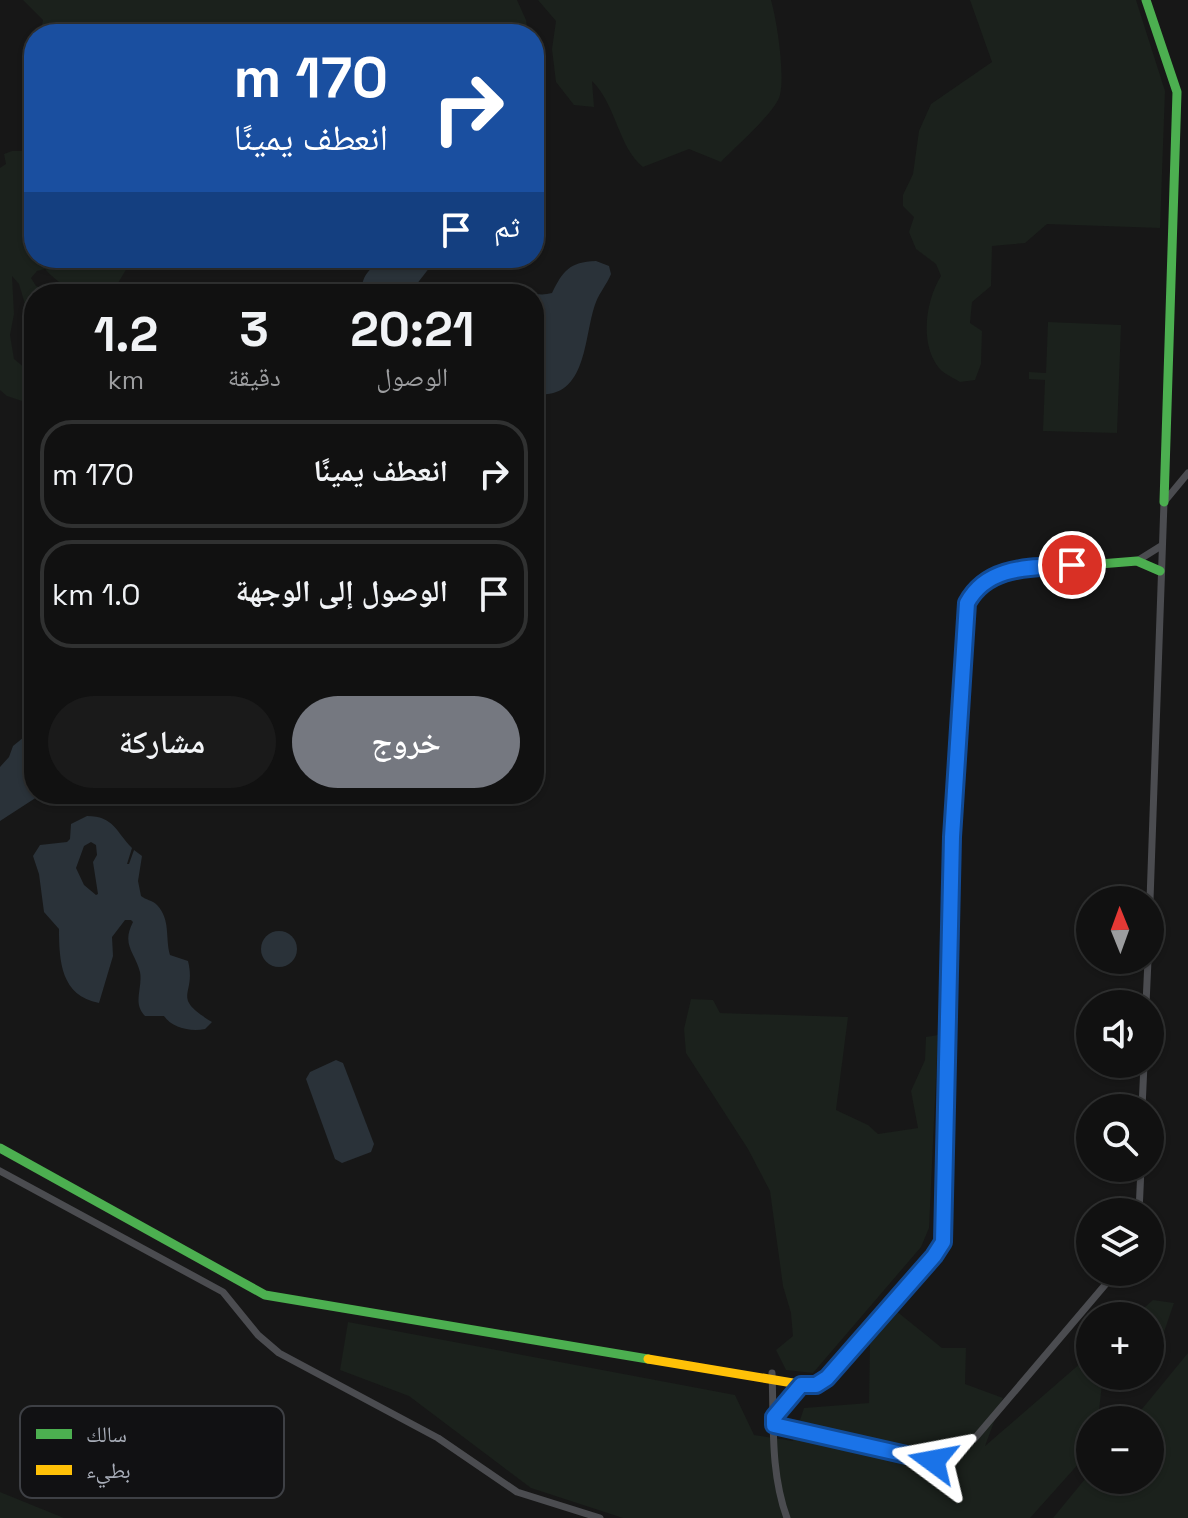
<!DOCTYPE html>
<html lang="ar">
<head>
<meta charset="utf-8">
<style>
  body { margin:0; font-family:"Space Grotesk","Noto Naskh Arabic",sans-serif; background:#1a1a1a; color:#f1f3f6; direction:rtl; height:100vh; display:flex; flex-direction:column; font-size:30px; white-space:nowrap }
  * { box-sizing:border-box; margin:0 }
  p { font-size:26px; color:#9c9d9f }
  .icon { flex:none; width:44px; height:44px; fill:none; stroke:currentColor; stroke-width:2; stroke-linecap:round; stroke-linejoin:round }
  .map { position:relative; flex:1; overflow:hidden; direction:ltr }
  .sheet { position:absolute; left:24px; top:284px; width:520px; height:520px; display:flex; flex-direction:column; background:#111; border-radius:32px; box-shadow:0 2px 6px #0004,0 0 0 2px #303131; direction:rtl }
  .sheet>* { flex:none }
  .banner { position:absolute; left:24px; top:24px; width:520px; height:244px; border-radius:32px; box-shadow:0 2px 6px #0004,0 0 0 2px #303131; direction:rtl; background:#1a4fa0; color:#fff; overflow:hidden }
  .needle { width:52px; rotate:359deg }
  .tools { position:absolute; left:1076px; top:886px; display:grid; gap:16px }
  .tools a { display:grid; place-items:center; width:88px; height:88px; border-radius:50%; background:#111; box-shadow:0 2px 6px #0004,0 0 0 2px #303131; font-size:40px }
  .pin { position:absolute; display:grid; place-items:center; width:68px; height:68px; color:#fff; margin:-34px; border:4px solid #fff; border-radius:50%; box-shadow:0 2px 8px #0007 }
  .me { position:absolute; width:88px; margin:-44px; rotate:283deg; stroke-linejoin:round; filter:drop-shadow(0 0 6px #0008) }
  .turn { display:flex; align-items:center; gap:28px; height:168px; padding:0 24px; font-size:36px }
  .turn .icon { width:104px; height:104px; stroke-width:2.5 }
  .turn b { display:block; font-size:56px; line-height:68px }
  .then { display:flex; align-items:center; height:76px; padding:0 24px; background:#0003; gap:16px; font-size:30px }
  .eta { display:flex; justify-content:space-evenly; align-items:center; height:136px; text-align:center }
  .eta b { font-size:48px; font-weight:600; line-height:56px }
  .primary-button { display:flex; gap:16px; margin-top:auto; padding:16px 24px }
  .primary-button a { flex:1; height:92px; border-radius:48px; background:#757880; color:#fff; font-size:32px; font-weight:600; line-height:92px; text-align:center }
  .primary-button a+a { background:#1a1a1a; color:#f1f3f6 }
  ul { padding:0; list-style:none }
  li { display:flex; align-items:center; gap:24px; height:108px; margin:0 16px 12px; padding:0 8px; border:4px solid #303131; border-radius:32px }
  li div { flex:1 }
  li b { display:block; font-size:30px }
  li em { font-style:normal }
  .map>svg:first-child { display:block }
</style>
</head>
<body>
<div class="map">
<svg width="1188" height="1518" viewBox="0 0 1188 1518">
  <rect width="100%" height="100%" fill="#171717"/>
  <!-- green -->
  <g fill="#1b211c">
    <path d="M23,0H517L526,20L528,34H40L43,20Z"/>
    <path d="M538,0H771C777,21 785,74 780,95C776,112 734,148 721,162L689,149L643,167C618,147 617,106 592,81L594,107L574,105L556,82L552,49L556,21Z"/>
    <path d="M970,0H1136L1165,91L1160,228L1047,224L1025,243L992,246L991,286L972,302L970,323L982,331L981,364L975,380L960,382C954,378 944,374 939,368C919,343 926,300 941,276L936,264L916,249L909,232L914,217L903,206V195L913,174L919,131L931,104L992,62Z"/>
    <path d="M12,151H34V258H133L118,283L115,294C83,294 68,294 45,269L37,271L31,278L36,286L56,294H34L33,308L25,304L19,284L12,276L14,314L10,335L14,359C31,373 34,374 34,397L28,403L7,396L0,390V168L6,164L4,154Z"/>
    <path d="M1048,322L1121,325L1117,433L1043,431L1045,380L1029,379V372L1046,373Z"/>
    <path d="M691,999L713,1000L720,1013L848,1017L836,1110L868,1125L878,1134L918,1128L911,1091L925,1060L926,1037L938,1035L929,1228L921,1247L813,1373L786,1370L776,1350L793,1336L791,1313L783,1286L770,1191L748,1149L686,1053L684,1029Z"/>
    <path d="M1153,1300L1174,1303L1156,1355L1150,1359V1316H1135Z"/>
    <path d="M895,1310L942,1348H966L965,1384L1003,1398L985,1446L1090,1355V1376H1117L1102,1384L1098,1420H1090V1451L1030,1518H623L531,1488L409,1396L340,1370L348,1322L735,1395L754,1435L793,1441L804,1408L869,1403L870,1342Z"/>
    <path d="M1188,1353V1518H1053L1090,1473V1480H1150V1420H1133Z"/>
    <path d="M0,1492L64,1518H0Z"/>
  </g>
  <!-- water -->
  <g fill="#2a3239" fill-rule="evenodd">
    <path d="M383,258H437L409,294H362C360,276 371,268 383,258Z"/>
    <path d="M596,261L609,266L611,274C607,284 600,292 596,302C583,335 589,401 534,394V294H482C491,285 504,283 516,283C527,292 537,297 552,293C563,271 569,262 596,261Z"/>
    <path d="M29,733H34L33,785L37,797L0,821V767L9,757L13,746Z"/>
    <path d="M87,816C114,816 116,832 132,848L127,864H129L134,850L142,856L138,881L141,896C146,900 152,900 157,905C171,920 165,938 170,955L188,961C197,996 169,996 212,1022L205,1029C191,1032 172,1028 164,1016H145C132,1003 143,988 140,972C135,952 121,945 133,922L131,920H125L112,937L113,956L99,1003C61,996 59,961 59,929L44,912L39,874L33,856L40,845L67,842L70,839L71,824ZM91,842L96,845L97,855L93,862L98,894L96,895L84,885L76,868L84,846Z"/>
    <circle cx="279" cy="949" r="18"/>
    <path d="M336,1060L343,1063L374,1144L371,1152L342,1163L335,1159L306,1079L310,1072Z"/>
  </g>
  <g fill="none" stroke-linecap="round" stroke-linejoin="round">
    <!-- street -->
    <g stroke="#4b4c50" stroke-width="7">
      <path d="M1137,561L1161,546"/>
      <path d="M1150,900L1164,502L1188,473"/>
      <path d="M1146,1004L1148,960"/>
      <path d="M1142,1108L1144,1064"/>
      <path d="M0,1171L223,1292L258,1335L279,1353L438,1438L517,1492L600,1518"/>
      <path d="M1139,1212L1141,1168"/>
      <path d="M772,1373C774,1421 770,1472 787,1518"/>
      <path d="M774,1417L801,1385"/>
      <path d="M774,1425L933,1461L953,1457L975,1438L1116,1272"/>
    </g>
    <!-- fast -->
    <g stroke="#4caf50" stroke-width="9">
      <path d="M1146,0L1177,92L1164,502"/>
      <path d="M0,1148L265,1295L648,1359"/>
      <path d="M889,1306L934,1256L943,1242L952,837L967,603L977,587L1001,572L1137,561L1160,571"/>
    </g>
    <!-- slow -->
    <path stroke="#ffc107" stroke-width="9" d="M648,1359L811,1386L821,1383L889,1306"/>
  </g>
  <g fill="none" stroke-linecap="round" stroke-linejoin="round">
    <!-- route casing -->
    <g stroke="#114b97" stroke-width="20">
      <path id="route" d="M933,1461L774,1425V1417L801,1385H816L827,1378L934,1256L943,1242L952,837L967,603C988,564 1033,568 1072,565"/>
    </g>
    <!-- route -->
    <use href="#route" stroke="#1a73e8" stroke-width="14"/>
  </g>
  <!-- legend -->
  <rect x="20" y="1406" width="264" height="92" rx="12" fill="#111113" stroke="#3e4045" stroke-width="2"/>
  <rect x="36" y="1429" width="36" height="10" fill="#4caf50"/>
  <rect x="36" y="1465" width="36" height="10" fill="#ffc107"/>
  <g font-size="22" fill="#a8adb8">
    <text x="86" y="1442">سالك</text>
    <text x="86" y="1478">بطيء</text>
  </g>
</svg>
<div class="tools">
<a><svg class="needle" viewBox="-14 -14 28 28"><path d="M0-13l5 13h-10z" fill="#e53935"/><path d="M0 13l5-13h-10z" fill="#9c9d9f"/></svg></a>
<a><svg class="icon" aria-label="sound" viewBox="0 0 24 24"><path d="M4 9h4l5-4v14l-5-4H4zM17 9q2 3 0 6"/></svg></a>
<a><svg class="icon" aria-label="search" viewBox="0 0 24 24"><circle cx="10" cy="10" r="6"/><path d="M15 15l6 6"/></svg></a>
<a><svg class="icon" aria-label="layers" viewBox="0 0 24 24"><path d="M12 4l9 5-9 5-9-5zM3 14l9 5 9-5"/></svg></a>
<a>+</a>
<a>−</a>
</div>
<div class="pin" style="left:1072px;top:565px;background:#d93025"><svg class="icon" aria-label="arrive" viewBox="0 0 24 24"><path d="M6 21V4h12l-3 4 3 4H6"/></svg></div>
<svg class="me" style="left:933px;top:1461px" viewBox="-20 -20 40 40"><path d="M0-17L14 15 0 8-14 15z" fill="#1a73e8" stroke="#fff" stroke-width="4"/></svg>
<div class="banner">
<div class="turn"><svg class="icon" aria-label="right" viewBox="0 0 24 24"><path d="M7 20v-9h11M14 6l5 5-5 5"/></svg><div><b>170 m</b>انعطف يمينًا</div></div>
<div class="then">ثم<svg class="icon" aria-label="arrive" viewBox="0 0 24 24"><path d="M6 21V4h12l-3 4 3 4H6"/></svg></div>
</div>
<section class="sheet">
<div class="eta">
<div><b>20:21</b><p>الوصول</p></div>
<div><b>3</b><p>دقيقة</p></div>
<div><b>1.2</b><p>km</p></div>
</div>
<ul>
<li><svg class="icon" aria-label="right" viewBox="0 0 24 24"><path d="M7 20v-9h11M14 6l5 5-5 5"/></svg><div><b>انعطف يمينًا</b></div><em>170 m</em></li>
<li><svg class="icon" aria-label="arrive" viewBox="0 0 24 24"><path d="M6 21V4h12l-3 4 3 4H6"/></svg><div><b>الوصول إلى الوجهة</b></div><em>1.0 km</em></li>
</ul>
<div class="primary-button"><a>خروج</a><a>مشاركة</a></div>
</section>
</div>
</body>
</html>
